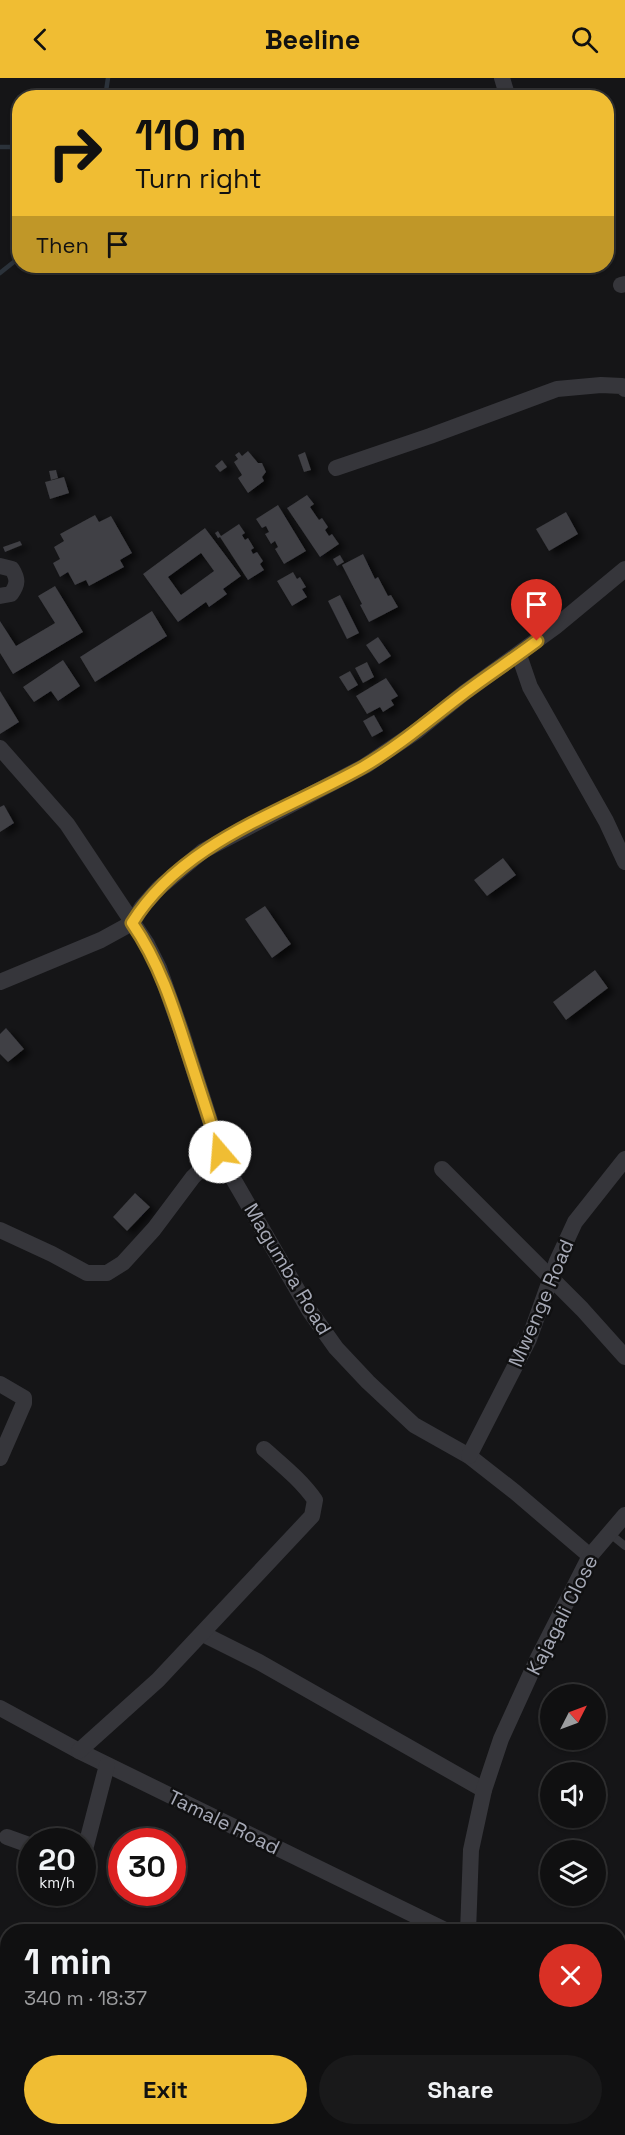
<!DOCTYPE html>
<html lang="en">
<head>
<meta charset="utf-8">
<style>
  body { margin:0; font-family:"Space Grotesk",sans-serif; background:#19191a; color:#f1f3f6; height:100vh; display:flex; flex-direction:column; font-size:22px; white-space:nowrap }
  * { box-sizing:border-box; margin:0 }
  p { font-size:20px; color:#9c9d9f }
  .icon { flex:none; width:33px; height:33px; fill:none; stroke:currentColor; stroke-width:2; stroke-linecap:round; stroke-linejoin:round }
  .map { position:relative; flex:1; overflow:hidden }
  .details { position:absolute; left:0px; top:1846px; width:626px; height:212px; display:flex; flex-direction:column; background:#101011; border-radius:24px 24px 0 0; box-shadow:0 2px 4px #0004,0 0 0 2px #303031 }
  .details>* { flex:none }
  .banner { position:absolute; left:12px; top:12px; width:602px; height:183px; border-radius:24px; box-shadow:0 2px 4px #0004,0 0 0 2px #303031; background:#f0bd33; color:#111; overflow:hidden }
  .needle { width:39px; rotate:48deg }
  .fabs { position:absolute; left:540px; top:1606px; display:grid; gap:12px }
  .fabs a { display:grid; place-items:center; width:66px; height:66px; border-radius:50%; background:#101011; box-shadow:0 2px 4px #0004,0 0 0 2px #303031; font-size:30px }
  .speed { position:absolute; left:18px; top:1750px; display:flex; gap:12px; font-size:30px; font-weight:700; text-align:center }
  .speed>* { display:grid; place-content:center; width:78px; height:78px; border-radius:50%; background:#101011; box-shadow:0 2px 4px #0004,0 0 0 2px #303031; line-height:1 }
  .speed small { font-size:15px; font-weight:400 }
  .speed .limit { border:9px solid #d22; background:#fff; color:#111 }
  .pin { position:absolute; display:grid; place-items:center; width:51px; height:51px; color:#fff; margin:-62px -26px; border-radius:50% 50% 50% 0; rotate:-45deg; box-shadow:0 0 6px #0007 }
  .pin .icon { rotate:45deg }
  .me { position:absolute; width:66px; margin:-33px; rotate:342deg; stroke-linejoin:round; filter:drop-shadow(0 0 4px #0008) }
  .turn { display:flex; align-items:center; gap:21px; height:126px; padding:0 24px; font-size:27px }
  .turn .icon { width:78px; height:78px; stroke-width:2.5 }
  .turn b { display:block; font-size:42px; line-height:51px }
  .then { display:flex; align-items:center; height:57px; padding:0 24px; background:#0003; gap:12px; font-size:22px }
  .round { display:grid; place-items:center; flex:none; width:63px; height:63px; border-radius:32px; background:#19191a }
  .summary { display:flex; align-items:center; justify-content:space-between; height:102px; padding:0 24px }
  h1 { font-size:36px; font-weight:700; line-height:45px }
  .cta { display:flex; gap:12px; margin-top:auto; padding:12px 24px }
  .cta a { flex:1; height:69px; border-radius:36px; background:#f0bd33; color:#111; font-size:24px; font-weight:700; line-height:69px; text-align:center }
  .cta a+a { background:#19191a; color:#f1f3f6 }
  header { display:flex; justify-content:space-between; align-items:center; height:78px; padding:0 24px; background:#f0bd33; color:#111; font-size:27px; font-weight:700 }
  .map>svg:first-child { display:block }
</style>
</head>
<body>
<header><svg class="icon" aria-label="back" viewBox="0 0 24 24"><path d="M15 5l-7 7 7 7"/></svg>Beeline<svg class="icon" aria-label="search" viewBox="0 0 24 24"><circle cx="10" cy="10" r="6"/><path d="M15 15l6 6"/></svg></header>
<div class="map">
<svg width="625" height="2057" viewBox="0 0 625 2057">
  <defs>
    <filter id="shadow"><feDropShadow dx="6" dy="4" stdDeviation="3" flood-color="#0009"/></filter>
  </defs>
  <rect width="100%" height="100%" fill="#151517"/>
  <g fill="none" stroke-linecap="round" stroke-linejoin="round">
    <!-- stream -->
    <g stroke="#2b323a" stroke-width="4.5">
      <path d="M105,20L108,0"/>
      <path d="M0,69H20"/>
      <path d="M0,195L20,179"/>
    </g>
  </g>
  <!-- building -->
  <g fill="#3f3f44" fill-rule="evenodd" filter="url(#shadow)">
    <path d="M248,373L258,385H262L266,394L262,399L264,403L248,415L238,400L242,397L234,384L238,381L235,377L239,374L242,378Z"/>
    <path d="M305,374L311,392L304,394L298,377Z"/>
    <path d="M222,382L227,389L220,394L215,388Z"/>
    <path d="M56,392L58,400L51,402L49,393Z"/>
    <path d="M64,399L69,415L50,421L45,404Z"/>
    <path d="M307,417L314,426L310,429L319,442L322,440L328,449L325,452L329,458L332,456L339,466L320,479L287,430Z"/>
    <path d="M278,427L306,473L284,486L275,471L278,469L275,463L271,466L265,456L269,454L266,448L262,450L256,441Z"/>
    <path d="M566,434L578,456L549,473L536,451Z"/>
    <path d="M95,437L99,444L111,438L132,475L120,482L124,489L89,508L86,502L75,507L68,494L60,499L53,485L60,481L54,469L64,463L60,456Z"/>
    <path d="M239,446L245,455L242,457L245,462L248,460L254,470L251,472L253,476L257,474L263,483L260,486L264,492L248,502L220,459L218,460L215,455L218,453L221,458Z"/>
    <path d="M205,450L241,498L223,511L227,516L209,529L206,524L178,544L143,496ZM201,475L214,493L181,517L168,499Z"/>
    <path d="M20,463L22,467L5,474L3,469Z"/>
    <path d="M363,476L375,501L378,499L388,518L391,517L398,529L369,544L360,527L362,526L342,487Z"/>
    <path d="M340,477L344,484L337,488L333,481Z"/>
    <path d="M293,494L297,501L300,499L306,509L302,511L307,519L292,528L277,503Z"/>
    <path d="M55,508L83,554L13,596L0,575V543L16,568L55,545L38,518Z"/>
    <path d="M340,517L359,555L347,561L328,523Z"/>
    <path d="M152,533L167,558L95,604L80,579Z"/>
    <path d="M378,559L391,578L379,586L366,567Z"/>
    <path d="M63,582L80,608L58,623L51,613L34,624L23,609Z"/>
    <path d="M367,584L374,599L363,605L355,590Z"/>
    <path d="M350,593L358,607L348,613L339,599Z"/>
    <path d="M386,600L398,618L391,622L394,627L383,634L380,629L367,636L356,618Z"/>
    <path d="M0,613L19,644L0,656Z"/>
    <path d="M374,637L383,653L372,659L363,643Z"/>
    <path d="M4,727L14,745L0,754V729Z"/>
    <path d="M503,780L516,797L487,818L474,802Z"/>
    <path d="M265,828L291,866L272,880L245,841Z"/>
    <path d="M595,892L608,910L566,942L553,924Z"/>
    <path d="M6,950L24,971L8,984L0,976V956Z"/>
    <path d="M135,1115L150,1129L127,1153L113,1139Z"/>
    <path d="M618,1909L625,1911V1932L618,1929Z"/>
    <path d="M0,1955L8,1956V1977L0,1976Z"/>
    <path d="M0,1981L8,1982V2010L5,2024L0,2023Z"/>
    <path d="M26,2050H55L53,2057H24Z"/>
    <path d="M304,2050H316L322,2054L320,2057H300Z"/>
    <path d="M602,2050H609L615,2057H595Z"/>
  </g>
  <g fill="none" stroke-linecap="round" stroke-linejoin="round">
    <!-- lane -->
    <path stroke="#36363b" stroke-width="8" d="M609,1455L625,1468"/>
    <!-- street -->
    <g stroke="#36363b" stroke-width="16">
      <path d="M502,0L508,20"/>
      <path d="M621,207L625,206"/>
      <path d="M336,390L430,358L557,311L601,307L622,308L625,311"/>
      <path d="M0,488L12,491C18,501 18,506 11,516L0,518"/>
      <path d="M519,577L530,609L606,743L625,784"/>
      <path d="M0,670L67,746L147,866L159,890L181,952L220,1074L228,1092L309,1232L336,1270L368,1304L414,1347L469,1378L515,1414L590,1478"/>
      <path d="M0,904L101,862L132,845L142,829L159,810L203,773L365,688L417,653L464,615L555,549L625,491"/>
      <path d="M442,1091L582,1231L625,1279"/>
      <path d="M0,1152L52,1176L87,1195H107L123,1185L154,1151L193,1099L220,1074"/>
      <path d="M0,1306L24,1320V1325L0,1380"/>
      <path d="M469,1378L529,1261L557,1183L575,1144L625,1081"/>
      <path d="M203,1556L259,1584L484,1712"/>
      <path d="M0,1630L79,1673L449,1854"/>
      <path d="M79,1673L158,1602L312,1438L315,1422C301,1402 282,1387 264,1371"/>
      <path d="M7,1759L32,1768"/>
      <path d="M82,1783L107,1687"/>
      <path d="M58,1820L62,1815"/>
      <path d="M468,1854L471,1772L484,1712L501,1661L537,1582L590,1478L625,1437"/>
      <path d="M618,2005L625,2000"/>
      <path d="M0,2028L8,2029"/>
      <path d="M77,2050V2057"/>
      <path d="M407,2057L409,2050"/>
      <path d="M547,2057L556,2050"/>
    </g>
  </g>
  <g fill="none" stroke-linecap="round" stroke-linejoin="round">
    <!-- route casing -->
    <g stroke="#9c7b21" stroke-width="15">
      <path id="route" d="M220,1074C209,1040 198,1006 187,972C173,928 159,884 132,845C182,764 283,734 363,689C399,668 430,641 463,616C487,598 513,581 537,563"/>
    </g>
    <!-- route -->
    <use href="#route" stroke="#f0bd33" stroke-width="10"/>
  </g>
  <g text-anchor="middle" stroke-width="5" stroke-linejoin="round" paint-order="stroke">
    <!-- street labels -->
    <g font-size="20" fill="#a7aab7" stroke="#101011">
      <text transform="translate(288 1191) rotate(59)" y="7">Magumba Road</text>
      <text transform="translate(541 1225) rotate(-67)" y="7">Mwenge Road</text>
      <text transform="translate(562 1537) rotate(-63)" y="7">Kajagali Close</text>
      <text transform="translate(224 1744) rotate(26)" y="7">Tamale Road</text>
    </g>
  </g>
</svg>
<div class="fabs">
<a><svg class="needle" viewBox="-14 -14 28 28"><path d="M0-13l5 13h-10z" fill="#e53935"/><path d="M0 13l5-13h-10z" fill="#9c9d9f"/></svg></a>
<a><svg class="icon" aria-label="sound" viewBox="0 0 24 24"><path d="M4 9h4l5-4v14l-5-4H4zM17 9q2 3 0 6"/></svg></a>
<a><svg class="icon" aria-label="layers" viewBox="0 0 24 24"><path d="M12 4l9 5-9 5-9-5zM3 14l9 5 9-5"/></svg></a>
</div>
<div class="speed"><div>20<small>km/h</small></div><div class="limit">30</div></div>
<div class="pin" style="left:537px;top:563px;background:#d93025"><svg class="icon" aria-label="arrive" viewBox="0 0 24 24"><path d="M6 21V4h12l-3 4 3 4H6"/></svg></div>
<svg class="me" style="left:220px;top:1074px" viewBox="-20 -20 40 40"><circle r="19" fill="#fff"/><path d="M0-13L10 11 0 6-10 11z" fill="#f0bd33"/></svg>
<div class="banner">
<div class="turn"><svg class="icon" aria-label="right" viewBox="0 0 24 24"><path d="M7 20v-9h11M14 6l5 5-5 5"/></svg><div><b>110 m</b>Turn right</div></div>
<div class="then">Then<svg class="icon" aria-label="arrive" viewBox="0 0 24 24"><path d="M6 21V4h12l-3 4 3 4H6"/></svg></div>
</div>
<section class="details">
<div class="summary"><div><h1>1 min</h1><p>340 m · 18:37</p></div><a class="round" style="background:#d93025;color:#fff"><svg class="icon" aria-label="close" viewBox="0 0 24 24"><path d="M6 6l12 12M18 6L6 18"/></svg></a></div>
<div class="cta"><a>Exit</a><a>Share</a></div>
</section>
</div>
</body>
</html>
